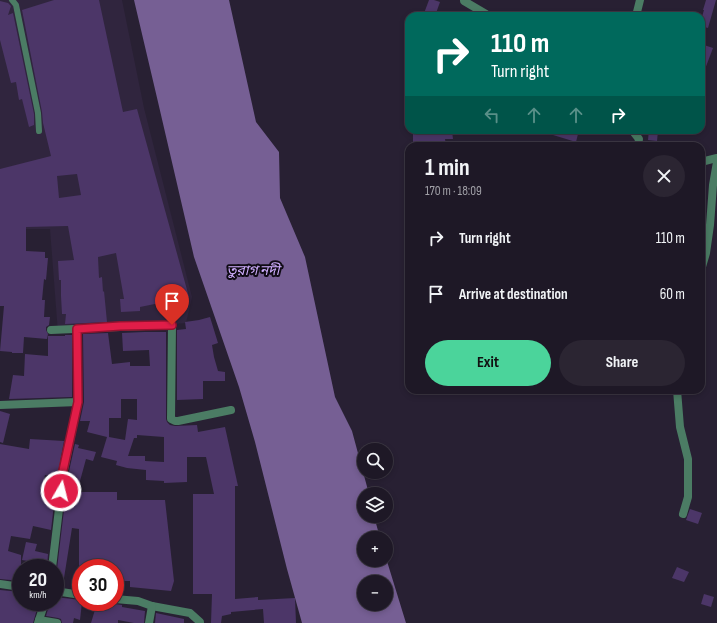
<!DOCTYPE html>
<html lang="en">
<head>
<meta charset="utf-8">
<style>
  body { margin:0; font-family:"Sofia Sans Condensed","Noto Sans Bengali",sans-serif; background:#2b2532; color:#f1f3f6; height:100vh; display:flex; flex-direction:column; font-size:15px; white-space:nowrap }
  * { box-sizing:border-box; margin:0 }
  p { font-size:13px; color:#a1a0a7 }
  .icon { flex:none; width:22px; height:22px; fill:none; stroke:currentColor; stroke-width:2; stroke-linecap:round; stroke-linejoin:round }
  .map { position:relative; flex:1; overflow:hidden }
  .details { position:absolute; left:405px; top:142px; width:300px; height:252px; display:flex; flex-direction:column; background:#1e1826; border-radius:12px; box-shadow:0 2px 6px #0003,0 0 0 1px #3c3743 }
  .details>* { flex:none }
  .guide { position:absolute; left:405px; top:12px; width:300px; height:122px; border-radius:12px; box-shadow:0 2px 6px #0003,0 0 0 1px #3c3743; background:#00695c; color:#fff; overflow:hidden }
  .buttons { position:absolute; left:357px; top:443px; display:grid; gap:8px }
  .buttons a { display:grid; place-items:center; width:36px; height:36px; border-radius:50%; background:#1e1826; box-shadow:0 2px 6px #0003,0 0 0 1px #3c3743; font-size:20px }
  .speed { position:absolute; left:12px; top:559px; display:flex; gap:8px; font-size:20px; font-weight:700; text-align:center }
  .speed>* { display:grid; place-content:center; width:52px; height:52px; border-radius:50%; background:#1e1826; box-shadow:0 2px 6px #0003,0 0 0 1px #3c3743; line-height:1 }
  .speed small { font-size:10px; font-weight:400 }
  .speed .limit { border:6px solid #d22; background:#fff; color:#111 }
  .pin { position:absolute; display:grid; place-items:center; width:34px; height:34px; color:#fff; margin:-41px -17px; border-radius:50% 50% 50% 0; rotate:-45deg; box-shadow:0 0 4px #0007 }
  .pin .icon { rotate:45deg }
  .me { position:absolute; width:44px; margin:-22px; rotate:8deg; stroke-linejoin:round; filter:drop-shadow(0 0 3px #0008) }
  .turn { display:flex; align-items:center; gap:14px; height:84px; padding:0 20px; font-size:18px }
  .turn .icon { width:52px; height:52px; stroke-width:2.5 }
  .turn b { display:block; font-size:28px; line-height:34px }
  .lanes { display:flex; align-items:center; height:38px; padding:0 20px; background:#0003; justify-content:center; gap:20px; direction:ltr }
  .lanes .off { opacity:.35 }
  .round { display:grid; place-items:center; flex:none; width:42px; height:42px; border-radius:21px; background:#2b2532 }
  .headline { display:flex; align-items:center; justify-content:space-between; height:68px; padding:0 20px }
  h1 { font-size:24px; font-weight:700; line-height:30px }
  .primary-button { display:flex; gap:8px; margin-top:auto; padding:8px 20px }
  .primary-button a { flex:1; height:46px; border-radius:24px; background:#4bd49b; color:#111; font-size:16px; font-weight:700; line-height:46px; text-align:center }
  .primary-button a+a { background:#2b2532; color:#f1f3f6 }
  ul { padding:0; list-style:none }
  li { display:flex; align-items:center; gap:12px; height:56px; padding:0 20px }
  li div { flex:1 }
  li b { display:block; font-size:15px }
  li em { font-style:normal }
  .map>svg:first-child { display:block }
</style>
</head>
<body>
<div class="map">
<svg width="717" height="623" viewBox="0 0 717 623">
  <rect width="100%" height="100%" fill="#282033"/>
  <!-- built -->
  <path fill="#30253e" d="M0,0H122L144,108L192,297L186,323L58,333L50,229H0Z"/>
  <!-- water -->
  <path fill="#765f94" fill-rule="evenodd" d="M134,0H229L256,122L279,152L280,198L305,257L335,397L352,431L369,494H364V516H374L380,538H364V560H386V558L406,623H302L287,569L255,442L239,387L194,257L158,102ZM364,582H386V604H364Z"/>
  <!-- building -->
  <g fill="#4c3668" fill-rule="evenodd">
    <path d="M54,0H99L123,112L137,109L189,297L140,307V311L121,312L120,299H124L116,253L98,257L99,278L102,277L103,292L104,291L107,322L65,324L66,314H62L61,296V280H59L58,261L74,260L68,226L26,227V251L45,252V258H48L46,280L44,279L42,300H45L44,317H50L49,325L46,327V330L48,334L47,339L24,337L23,353H12V352L0,351L4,306H0V169L51,156L43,123L42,112L22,10ZM77,174L81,195L59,198L57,176Z"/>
    <path d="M429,0H434L440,2L435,16H423Z"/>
    <path d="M706,0H716L708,28L701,26V20L704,10H703Z"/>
    <path d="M0,1L8,3L11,6L8,15L13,13L34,114V125L29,127L22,99L19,100L16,82L11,83L0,40Z"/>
    <path d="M643,11L654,15V16H642Z"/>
    <path d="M701,44L713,48L702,77H701Z"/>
    <path d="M413,130L452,131L453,139H445L446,146H415V145H413Z"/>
    <path d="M555,130H560L578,134L576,142L553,135Z"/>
    <path d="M649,130L658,131L657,141L648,140Z"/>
    <path d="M210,317L218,343L212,345L214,357L218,371L225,372V381H203V399L177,400V330L186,329L185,322L199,320Z"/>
    <path d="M144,332H166V419L167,422L170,425L175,426L197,425L198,432L225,427L238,486H235V599L258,597V600L295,598L296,623H264L263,609L231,612V614L222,616L221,623H211L212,594H193V494H214L206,457H187V482L164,483V481L146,480V470L127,468L116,465L117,461L101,457L107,437L87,432L90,421H80L84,402L83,334L108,333L112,364L130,362V366H150L149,350L123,351L122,333ZM121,399H137V420L128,419L125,440L109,437V418H121ZM137,435L164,437V462L145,461V456H128L134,438H137Z"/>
    <path d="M65,335H72V397L9,399L13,375L24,376L25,354L48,356V336H65Z"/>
    <path d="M0,411L10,414L3,443L0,442Z"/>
    <path d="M30,439L64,441L57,478L45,475L41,493L45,494L43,501L54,504L51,530L33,526L30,539L11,536L8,551L21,555V581L0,579V444L29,449Z"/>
    <path d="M75,444L79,445L78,448L96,452L93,461L86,459L77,492H117V500H165L174,581L171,591L130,587V581H115V568H79V529L72,528L64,578L55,577V572L57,569L68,476Z"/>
    <path d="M690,509L702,513L698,524L686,520Z"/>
    <path d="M26,542L37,544L35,551L48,554L47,568H39L40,563L22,560Z"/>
    <path d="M677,567L689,572L684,582L672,578Z"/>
    <path d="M0,590L21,592V602H39L33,623H0Z"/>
    <path d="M704,594L714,597L711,607L701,604Z"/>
    <path d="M55,597L81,600V602H82L80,620L74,618L73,623H62L61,619L58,618L46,616L50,602H55Z"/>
    <path d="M108,602H111L115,604L122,605V607L145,611L144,623H134L118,620V623H91L97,603L107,606Z"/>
    <path d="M156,613L184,619V623H155Z"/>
  </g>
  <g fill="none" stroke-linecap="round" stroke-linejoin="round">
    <!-- service -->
    <path stroke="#4b7c64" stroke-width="6" d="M12,0L16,5L38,113L39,131"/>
    <!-- minor -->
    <g stroke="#4b7c64" stroke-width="8">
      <path d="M464,0V1L486,14V16"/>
      <path d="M636,16L640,0"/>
      <path d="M632,130L639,139L638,146"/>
      <path d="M701,162L717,158"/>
      <path d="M701,270L706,253L710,225L713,185L717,162"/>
      <path d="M51,330L120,327L172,325L171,419L175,421H178L231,410"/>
      <path d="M677,390L680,427L688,459V497L683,514"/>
      <path d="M0,405L78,402"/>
      <path d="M52,568L63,475L78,402L77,329"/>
      <path d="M0,584L21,587"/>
      <path d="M55,591L81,595"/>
      <path d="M115,599L138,601L152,606L190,613L200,622V623"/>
      <path d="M39,620L57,623"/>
      <path d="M38,623L45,602"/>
      <path d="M149,623L152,606"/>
    </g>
  </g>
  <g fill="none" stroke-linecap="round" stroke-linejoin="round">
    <!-- route casing -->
    <g stroke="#92132f" stroke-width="10">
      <path id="route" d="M61,491L62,475L78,402L77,329L120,326L172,325"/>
    </g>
    <!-- route -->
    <use href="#route" stroke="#e11d48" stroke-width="7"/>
  </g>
  <g text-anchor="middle" stroke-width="4" stroke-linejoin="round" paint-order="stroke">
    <!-- water labels -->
    <g font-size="14" font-style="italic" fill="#cfaefe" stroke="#0f0b14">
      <text x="253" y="275">তুরাগ নদী</text>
    </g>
  </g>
</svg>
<div class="buttons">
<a><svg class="icon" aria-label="search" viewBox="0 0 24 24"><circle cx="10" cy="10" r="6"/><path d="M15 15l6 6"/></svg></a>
<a><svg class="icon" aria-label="layers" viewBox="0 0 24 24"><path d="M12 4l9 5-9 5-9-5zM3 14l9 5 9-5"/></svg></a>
<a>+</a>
<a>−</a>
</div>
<div class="speed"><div>20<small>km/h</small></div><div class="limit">30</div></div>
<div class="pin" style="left:172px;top:325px;background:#d93025"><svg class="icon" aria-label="arrive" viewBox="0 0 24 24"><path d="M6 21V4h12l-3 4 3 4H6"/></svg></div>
<svg class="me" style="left:61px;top:491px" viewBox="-20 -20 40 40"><circle r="17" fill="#e11d48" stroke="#fff" stroke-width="3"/><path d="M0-11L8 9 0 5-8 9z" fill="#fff"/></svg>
<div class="guide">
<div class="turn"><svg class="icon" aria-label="right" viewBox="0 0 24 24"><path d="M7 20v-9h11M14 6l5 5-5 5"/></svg><div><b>110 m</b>Turn right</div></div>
<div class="lanes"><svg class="icon off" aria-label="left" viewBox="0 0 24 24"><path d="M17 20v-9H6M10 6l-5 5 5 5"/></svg><svg class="icon off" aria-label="ahead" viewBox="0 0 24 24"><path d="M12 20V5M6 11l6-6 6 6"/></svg><svg class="icon off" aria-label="ahead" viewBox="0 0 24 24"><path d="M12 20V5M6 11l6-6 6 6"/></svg><svg class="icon" aria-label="right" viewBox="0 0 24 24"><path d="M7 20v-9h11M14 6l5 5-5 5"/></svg></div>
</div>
<section class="details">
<div class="headline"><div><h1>1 min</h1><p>170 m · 18:09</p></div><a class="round"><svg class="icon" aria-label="close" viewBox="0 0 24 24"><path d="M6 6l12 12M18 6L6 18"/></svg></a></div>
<ul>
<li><svg class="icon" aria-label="right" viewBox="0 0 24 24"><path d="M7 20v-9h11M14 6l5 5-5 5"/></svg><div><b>Turn right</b></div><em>110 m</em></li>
<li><svg class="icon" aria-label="arrive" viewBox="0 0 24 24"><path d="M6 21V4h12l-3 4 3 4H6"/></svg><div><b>Arrive at destination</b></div><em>60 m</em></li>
</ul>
<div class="primary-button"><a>Exit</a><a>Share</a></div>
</section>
</div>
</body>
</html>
